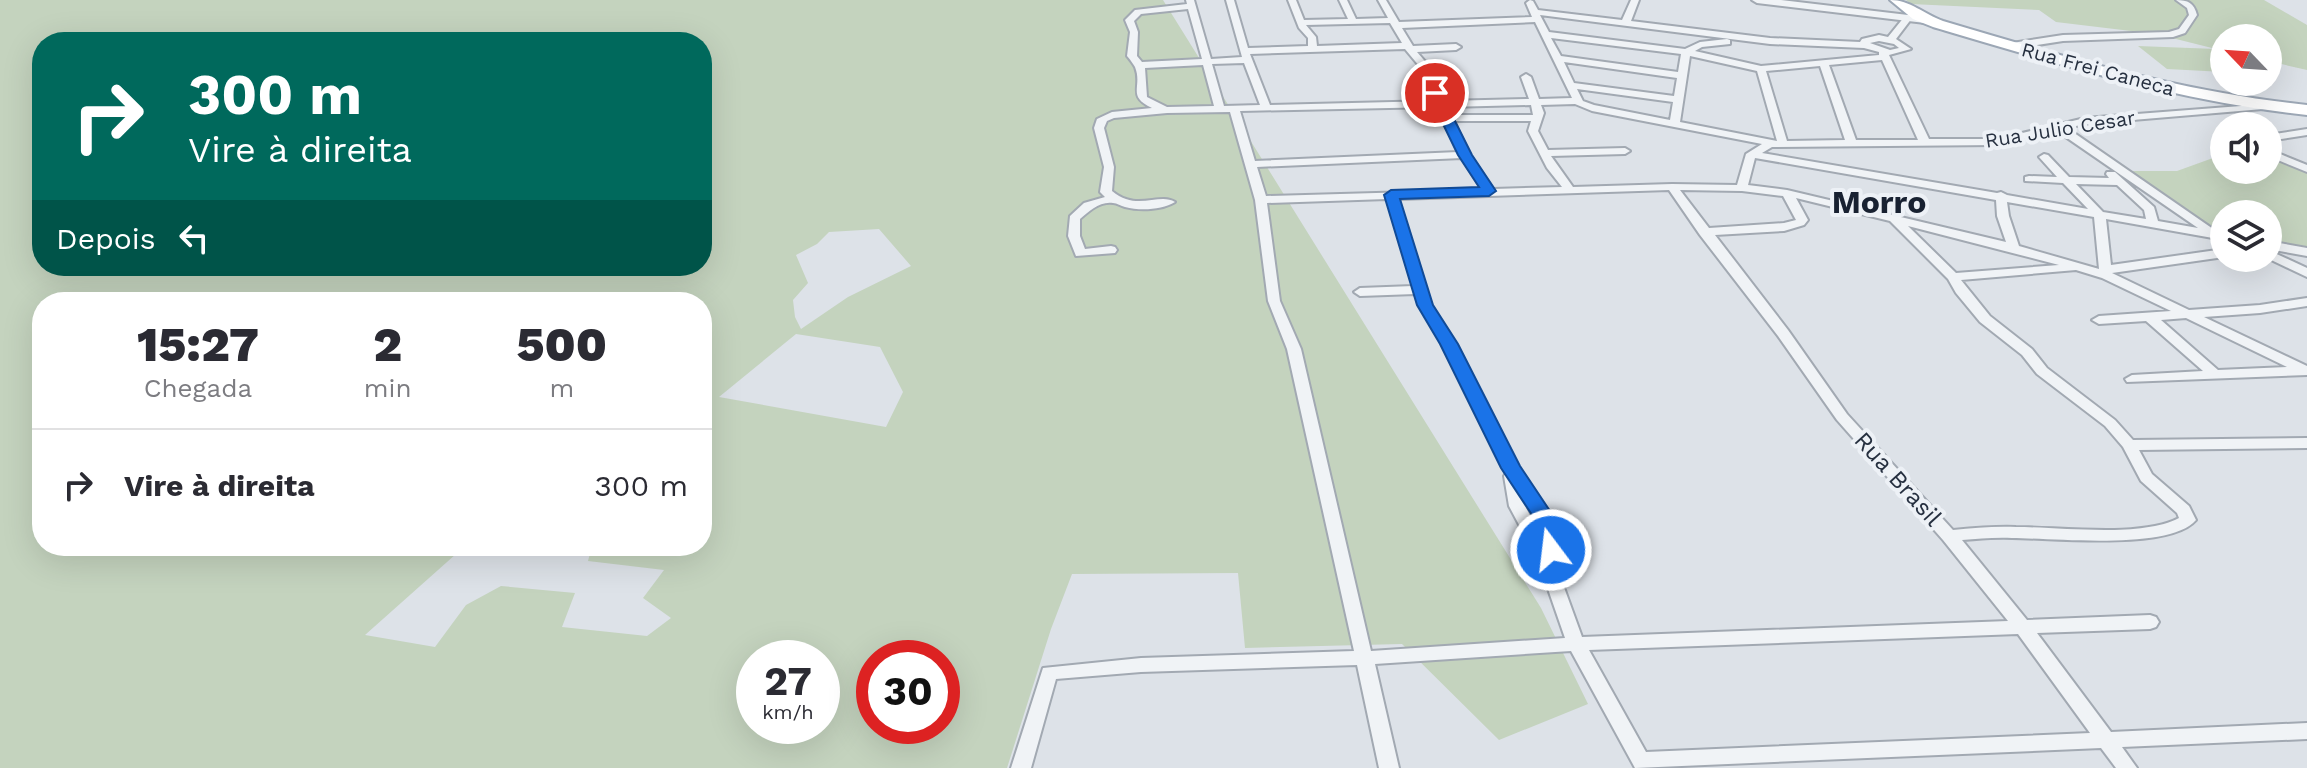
<!DOCTYPE html>
<html lang="pt">
<head>
<meta charset="utf-8">
<style>
  body { margin:0; font-family:"Work Sans",sans-serif; background:#f2f2f3; color:#2b2b33; height:100vh; display:flex; flex-direction:column; font-size:30px; white-space:nowrap }
  * { box-sizing:border-box; margin:0 }
  p { font-size:26px; color:#7c7c81 }
  .icon { flex:none; width:44px; height:44px; fill:none; stroke:currentColor; stroke-width:2; stroke-linecap:round; stroke-linejoin:round }
  .map { position:relative; flex:1; overflow:hidden }
  .panel { position:absolute; left:32px; top:292px; width:680px; height:264px; display:flex; flex-direction:column; background:#fff; border-radius:32px; box-shadow:0 8px 32px #0002 }
  .panel>* { flex:none }
  .top-card { position:absolute; left:32px; top:32px; width:680px; height:244px; border-radius:32px; box-shadow:0 8px 32px #0002; background:#00695c; color:#fff; overflow:hidden }
  .needle { width:52px; rotate:295deg }
  .fabs { position:absolute; left:2210px; top:24px; display:grid; gap:16px }
  .fabs a { display:grid; place-items:center; width:72px; height:72px; border-radius:50%; background:#fff; box-shadow:0 8px 32px #0002; font-size:40px }
  .speed { position:absolute; left:736px; top:640px; display:flex; gap:16px; font-size:40px; font-weight:700; text-align:center }
  .speed>* { display:grid; place-content:center; width:104px; height:104px; border-radius:50%; background:#fff; box-shadow:0 8px 32px #0002; line-height:1 }
  .speed small { font-size:20px; font-weight:400 }
  .speed .limit { border:12px solid #d22; background:#fff; color:#111 }
  .pin { position:absolute; display:grid; place-items:center; width:68px; height:68px; color:#fff; margin:-34px; border:4px solid #fff; border-radius:50%; box-shadow:0 2px 8px #0007 }
  .me { position:absolute; width:88px; margin:-44px; rotate:345deg; stroke-linejoin:round; filter:drop-shadow(0 0 6px #0008) }
  .turn { display:flex; align-items:center; gap:28px; height:168px; padding:0 24px; font-size:36px }
  .turn .icon { width:104px; height:104px; stroke-width:2.5 }
  .turn b { display:block; font-size:56px; line-height:68px }
  .then { display:flex; align-items:center; height:76px; padding:0 24px; background:#0003; gap:16px; font-size:30px }
  .eta { display:flex; justify-content:space-evenly; align-items:center; height:136px; text-align:center }
  .eta b { font-size:48px; font-weight:800; line-height:56px }
  ul { padding:0; list-style:none }
  li { display:flex; align-items:center; gap:24px; height:112px; padding:0 24px; border-top:2px solid #e1e1e2 }
  li div { flex:1 }
  li b { display:block; font-size:30px }
  li em { font-style:normal }
  .map>svg:first-child { display:block }
</style>
</head>
<body>
<div class="map">
<svg width="2307" height="768" viewBox="0 0 2307 768">
  <rect width="100%" height="100%" fill="#dde2e8"/>
  <!-- green -->
  <g fill="#c4d3be" fill-rule="evenodd">
    <path d="M0,0H1163L1541,608L1588,704L1499,740L1402,644L1245,648L1238,573L1072,574L1051,629L1007,768H0ZM42,42H702V266H42ZM879,229L911,266L848,297L801,329L795,317L793,300L808,283L796,255L817,244L829,232ZM42,302H702V546H592L588,561L664,570L643,598L671,618L647,636L562,627L575,593L501,586L466,605L435,647L365,635L465,546H42ZM796,334L880,347L903,392L886,427L719,397ZM754,658H822V726H754ZM874,658H942V726H874Z"/>
    <path d="M1906,0H2264L2307,25V70L2268,61V38H2224V72L2167,69L2138,46L2216,49L2156,34L2056,22L2039,10L1911,4Z"/>
    <path d="M2224,154V170H2268V155L2307,171V249L2268,240V214H2224V233L2219,232L2128,171H2177Z"/>
  </g>
  <g fill="none" stroke-linecap="round" stroke-linejoin="round">
    <!-- minor casing -->
    <g stroke="#a2a9b2" stroke-width="4">
      <g id="minor">
        <path d="M1186,0H1194L1211,59L1242,57L1226,0H1234L1248,48L1308,46V38L1299,28L1288,0H1296L1304,20L1348,19L1339,0H1347L1356,19L1388,18L1378,0H1386L1399,22L1532,17L1526,3L1530,0L1533,1L1538,10L1622,20L1631,0H1639L1631,21L1770,38L1860,42L1862,39L1879,35L1888,37L1905,16L1908,15L1912,18L1896,39L1911,49L1889,55L1929,139H1997L2085,118L2267,104L2268,106L2263,109L2085,124L2067,128L2216,231L2224,232V240L2106,219L2111,265L2224,249V257L2112,273L2189,310L2260,305L2307,298V306L2260,313L2204,317L2307,366V375L2127,382L2125,379L2132,375L2203,371L2146,321L2099,324L2092,320L2099,316L2171,311L2102,278L2076,270L1961,280L1990,316L2032,349L2047,368L2115,420L2133,440L2307,438V448L2139,450L2152,474L2189,506L2196,520C2170,551 2052,538 2012,538C1995,537 1978,539 1962,540L2027,620L2150,615L2156,617L2159,622L2156,627L2150,629L2037,633L2111,732L2307,723V739L2122,747L2137,768H2116L2101,748L1635,768L1571,651L1375,664L1399,768H1379L1357,665L1141,672L1056,679L1031,768H1011L1043,668L1141,658L1354,651L1287,349L1268,301L1255,200L1230,112L1167,113L1114,118L1107,121L1104,128L1114,167L1112,191C1137,212 1159,192 1175,202C1162,210 1140,211 1125,207C1121,206 1117,203 1113,203C1100,201 1089,211 1080,219V236L1085,249L1111,246L1115,247L1117,250L1115,253L1076,256L1068,236L1070,216L1084,203L1105,197L1100,192L1104,167L1094,128L1097,119L1112,112L1152,108C1126,96 1143,87 1135,67C1134,65 1129,58 1127,56L1130,32L1125,20L1135,10L1187,4ZM1188,9L1202,59L1142,62L1137,56L1138,32L1134,21L1141,14ZM1540,15L1770,44L1864,48L1879,52V55L1761,66L1695,51L1702,47L1730,44V40L1727,39L1700,42L1685,49L1549,32ZM1535,22L1572,98L1539,99L1531,77L1526,74L1521,77L1529,99L1444,101L1435,73L1417,52L1456,50L1461,47L1456,44L1413,46L1402,28ZM1390,23L1402,43L1317,46L1316,37L1306,25ZM1551,38L1681,54L1678,72L1561,56ZM1879,41L1894,44L1899,48L1890,50L1870,43ZM1405,49L1425,73L1434,101L1270,105L1250,54ZM1690,56L1757,71L1777,141L1680,122ZM1882,60L1918,140H1856L1829,65ZM1564,62L1677,78L1674,96L1574,83ZM1244,63L1260,105L1224,106L1212,64ZM1203,65L1214,106L1167,107L1147,97L1145,68ZM1820,66L1845,140L1787,141L1766,71ZM1577,89L1673,102L1670,120L1594,105L1583,101ZM1575,104L1592,111L1762,144L1746,154L1737,185L1672,184L1573,187L1551,156L1625,154L1630,151L1625,148L1548,150L1538,131L1544,113L1541,105ZM1531,105L1533,115H1451L1447,107ZM1437,107L1458,152L1255,161L1240,111ZM1454,121H1531L1528,131L1547,168L1562,187L1493,189L1470,155ZM2057,131L2198,228L2158,221L2154,207L2115,172H2107L2106,174L2109,178L2069,177L2048,155L2044,154L2039,157L2057,177L2029,176L2025,177V181L2063,183L2088,209L2007,195L2001,192L1997,193L1762,153L1772,147L1997,145ZM1462,158L1482,190L1266,196L1257,167ZM1755,158L1996,200L1997,216L2006,242L1787,190L1748,185ZM2076,184L2117,185L2144,210L2146,219L2103,212ZM1669,190L1700,235L1778,336L1837,420L1943,540L2008,621L1582,637L1554,560L1561,541L1556,523L1518,467L1456,344L1431,305L1398,199ZM1680,190L1742,191L1783,196L1796,220L1784,223L1709,228ZM1796,198L1890,221L1948,279L1956,293L1980,322L2022,355L2037,374L2105,426L2123,447L2141,481L2177,513L2179,518C2141,538 2060,527 2016,527C1995,526 1974,528 1953,530L1847,414L1788,330L1715,235L1784,231L1804,225L1808,220ZM1387,199L1413,286L1360,288L1354,292L1360,296L1415,294L1419,305L1442,344L1506,473L1504,476L1509,506L1538,560L1565,638L1371,651L1301,349L1280,301L1267,203ZM2007,202L2094,217L2099,269L2019,246L2009,216ZM1908,226L2059,265L1956,273ZM2186,318L2287,367L2218,370L2161,320ZM1524,499L1540,524L1544,542L1525,506ZM2018,634L2090,733L1646,752L1589,650Z"/>
        <path d="M2176,0C2188,0 2194,3 2197,15L2185,33L2173,37L2063,41L2012,49L2007,46L2012,43L2063,35L2169,32L2179,29L2189,15L2187,8Z"/>
        <path d="M2307,129V135L2268,141V135Z"/>
        <path d="M2268,149L2307,165V172L2268,156Z"/>
        <path d="M2268,241L2307,248V256L2268,249Z"/>
        <path d="M2268,250L2307,268V277L2267,258Z"/>
      </g>
    </g>
    <!-- tertiary casing -->
    <g stroke="#a2a9b2" stroke-width="4">
      <path id="tertiary" d="M1752,0H1781L1925,17L1930,20L1925,23L1757,3Z"/>
    </g>
    <!-- primary casing -->
    <g stroke="#9ca7b5" stroke-width="4">
      <path id="primary" d="M1890,0C1910,0 1924,14 1943,21C2063,57 2182,92 2307,105V115C2178,101 2057,64 1933,27L1913,19Z"/>
    </g>
    <!-- minor -->
    <use href="#minor" fill="#f0f3f6" fill-rule="evenodd"/>
    <!-- tertiary -->
    <use href="#tertiary" fill="#f0f3f6" fill-rule="evenodd"/>
    <!-- primary -->
    <use href="#primary" fill="#fff" fill-rule="evenodd"/>
  </g>
  <!-- route -->
  <path fill="#1a73e8" stroke="#114b97" stroke-width="2" d="M1430,90L1441,93L1472,155L1496,191L1489,196L1400,199L1433,305L1458,344L1520,466L1558,523L1564,541L1558,555H1543L1540,550L1542,541L1538,524L1501,468L1440,344L1417,305L1384,195L1391,190L1479,187L1458,155L1428,93Z"/>
  <g text-anchor="middle" stroke-width="8" stroke-linejoin="round" paint-order="stroke">
    <!-- far-street labels -->
    <g font-size="20" fill="#263040" stroke="#edf1f6">
      <text transform="translate(2098 69) rotate(15)" y="7">Rua Frei Caneca</text>
      <text transform="translate(2060 129) rotate(-9)" y="7">Rua Julio Cesar</text>
    </g>
    <!-- street labels -->
    <g font-size="24" fill="#263040" stroke="#edf1f6">
      <text transform="translate(1898 479) rotate(48)" y="8">Rua Brasil</text>
    </g>
    <!-- district labels -->
    <g font-size="32" font-weight="bold" fill="#182131" stroke="#edf1f6">
      <text x="1879" y="213">Morro</text>
    </g>
  </g>
</svg>
<div class="fabs">
<a><svg class="needle" viewBox="-14 -14 28 28"><path d="M0-13l5 13h-10z" fill="#e53935"/><path d="M0 13l5-13h-10z" fill="#7c7c81"/></svg></a>
<a><svg class="icon" aria-label="sound" viewBox="0 0 24 24"><path d="M4 9h4l5-4v14l-5-4H4zM17 9q2 3 0 6"/></svg></a>
<a><svg class="icon" aria-label="layers" viewBox="0 0 24 24"><path d="M12 4l9 5-9 5-9-5zM3 14l9 5 9-5"/></svg></a>
</div>
<div class="speed"><div>27<small>km/h</small></div><div class="limit">30</div></div>
<div class="pin" style="left:1435px;top:93px;background:#d93025"><svg class="icon" aria-label="arrive" viewBox="0 0 24 24"><path d="M6 21V4h12l-3 4 3 4H6"/></svg></div>
<svg class="me" style="left:1551px;top:550px" viewBox="-20 -20 40 40"><circle r="17" fill="#1a73e8" stroke="#fff" stroke-width="3"/><path d="M0-11L8 9 0 5-8 9z" fill="#fff"/></svg>
<div class="top-card">
<div class="turn"><svg class="icon" aria-label="right" viewBox="0 0 24 24"><path d="M7 20v-9h11M14 6l5 5-5 5"/></svg><div><b>300 m</b>Vire à direita</div></div>
<div class="then">Depois<svg class="icon" aria-label="left" viewBox="0 0 24 24"><path d="M17 20v-9H6M10 6l-5 5 5 5"/></svg></div>
</div>
<section class="panel">
<div class="eta">
<div><b>15:27</b><p>Chegada</p></div>
<div><b>2</b><p>min</p></div>
<div><b>500</b><p>m</p></div>
</div>
<ul>
<li><svg class="icon" aria-label="right" viewBox="0 0 24 24"><path d="M7 20v-9h11M14 6l5 5-5 5"/></svg><div><b>Vire à direita</b></div><em>300 m</em></li>
</ul>
</section>
</div>
</body>
</html>
